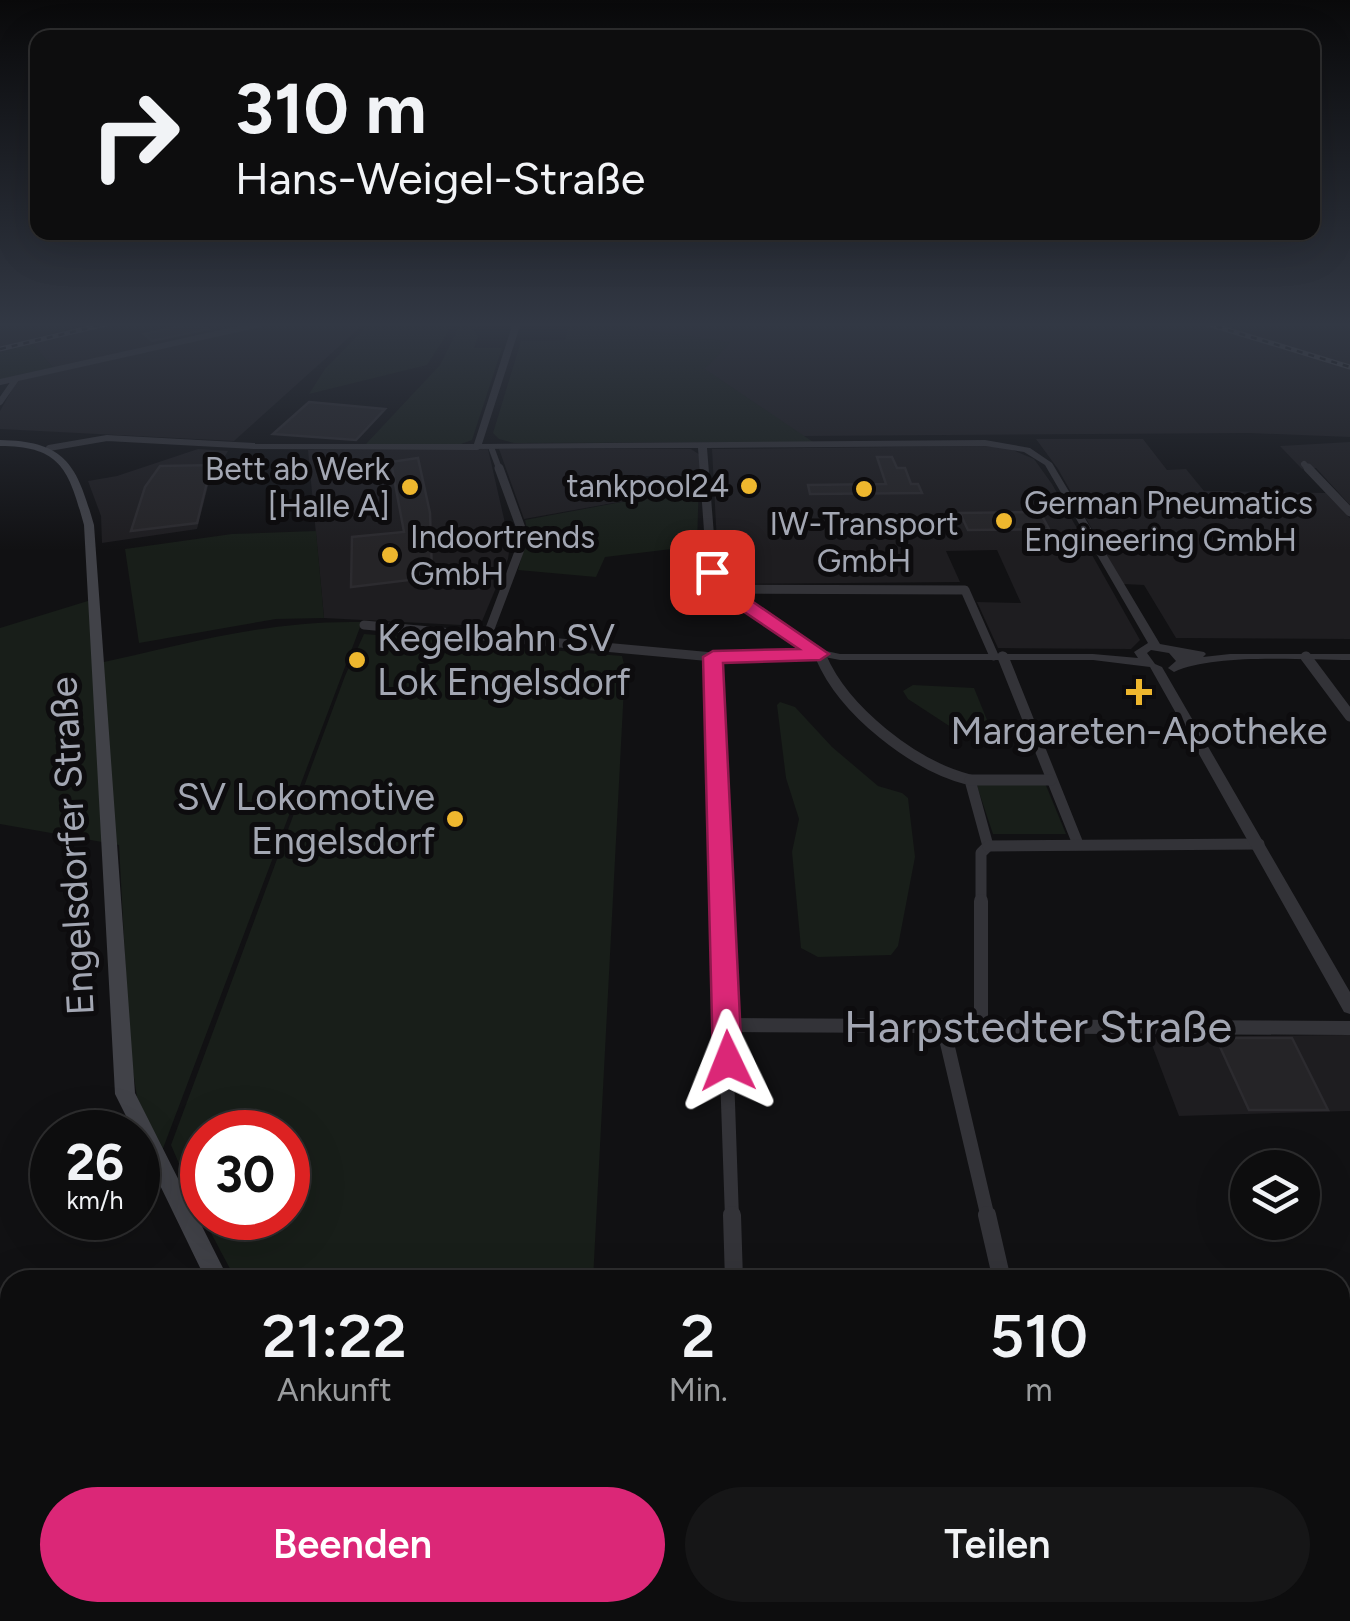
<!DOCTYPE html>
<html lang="de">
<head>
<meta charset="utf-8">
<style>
  body { margin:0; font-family:Figtree,sans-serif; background:#161617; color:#f1f3f6; height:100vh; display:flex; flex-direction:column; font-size:38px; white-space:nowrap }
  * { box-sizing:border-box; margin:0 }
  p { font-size:32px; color:#9a9c9e }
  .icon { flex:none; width:55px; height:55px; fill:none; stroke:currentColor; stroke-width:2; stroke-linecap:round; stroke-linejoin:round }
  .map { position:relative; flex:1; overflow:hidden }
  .details { position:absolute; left:0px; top:1270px; width:1350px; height:352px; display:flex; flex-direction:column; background:#0d0d0e; border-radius:30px 30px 0 0; box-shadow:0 10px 40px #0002,0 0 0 2px #2d2d2e }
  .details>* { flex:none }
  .banner { position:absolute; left:30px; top:30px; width:1290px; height:210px; border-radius:20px; box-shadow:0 10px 40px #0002,0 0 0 2px #2d2d2e; background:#0d0d0e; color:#f1f3f6; overflow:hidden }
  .fabs { position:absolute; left:1230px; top:1150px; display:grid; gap:20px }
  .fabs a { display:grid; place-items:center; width:90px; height:90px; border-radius:50%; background:#0d0d0e; box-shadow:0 10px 40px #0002,0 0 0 2px #2d2d2e; font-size:50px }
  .speed { position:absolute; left:30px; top:1110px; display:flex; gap:20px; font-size:50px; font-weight:700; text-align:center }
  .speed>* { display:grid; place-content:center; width:130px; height:130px; border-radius:50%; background:#0d0d0e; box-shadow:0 10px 40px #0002,0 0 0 2px #2d2d2e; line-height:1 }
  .speed small { font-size:25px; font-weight:400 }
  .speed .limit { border:15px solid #d22; background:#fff; color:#111 }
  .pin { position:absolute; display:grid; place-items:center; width:85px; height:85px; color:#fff; margin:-42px; border-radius:20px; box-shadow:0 5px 15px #0006 }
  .me { position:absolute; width:110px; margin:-55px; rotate:358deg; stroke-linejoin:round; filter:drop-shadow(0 0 8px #0008) }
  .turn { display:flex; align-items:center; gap:35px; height:210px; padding:0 40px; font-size:45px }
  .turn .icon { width:130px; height:130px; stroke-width:2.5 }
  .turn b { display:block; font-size:70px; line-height:85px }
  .eta { display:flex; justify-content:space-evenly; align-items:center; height:170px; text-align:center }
  .eta b { font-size:60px; font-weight:600; line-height:70px }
  .cta { display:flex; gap:20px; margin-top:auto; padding:20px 40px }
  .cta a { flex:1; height:115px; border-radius:60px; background:#db2777; color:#fff; font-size:40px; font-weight:600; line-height:115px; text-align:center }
  .cta a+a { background:#161617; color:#f1f3f6 }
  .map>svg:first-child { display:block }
</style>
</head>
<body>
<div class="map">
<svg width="1350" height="1621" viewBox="0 0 1350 1621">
  <rect width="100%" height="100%" fill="#111113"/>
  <!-- built -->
  <g fill="#1e1d20">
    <path d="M0,323H93L0,347Z"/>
    <path d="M118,323H257L54,369L33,344Z"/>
    <path d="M272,323H365L234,441L0,429V411L17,381Z"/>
    <path d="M631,323H1350V437L1250,433L803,436L704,369L730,342L643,330Z"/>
    <path d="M1036,439H1143L1167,470L1186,469L1204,491L1326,493L1350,518V639L1176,638L1144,585L1123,584L1058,469Z"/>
    <path d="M1350,442V505L1316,468L1302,469L1280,446Z"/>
    <path d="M983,446L1008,448L1034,459L1052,484L1140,640L1131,649L998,648L977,602L1021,603L997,550L946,551L960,582L733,584L722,575L718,562L712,449Z"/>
    <path d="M198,449L228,451L209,482L197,529L102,543L101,516L88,481L117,476Z"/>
    <path d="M488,449L510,545L508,559L480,626L324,618L308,450Z"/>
    <path d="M499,449H691L700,455L701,476H640L641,498L524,519Z"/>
    <path d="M1350,1035V1111L1179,1116L1149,1037Z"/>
    <rect x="1340" y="1366" width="10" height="244"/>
  </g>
  <!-- green -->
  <g fill="#181e19">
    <path d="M370,323H454L427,365L309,394L325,369Z"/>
    <path d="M461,323H484L473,330L478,337L474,348H502L472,440L461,444H366L440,365Z"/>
    <path d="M570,323H630L643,330L731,342L705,369L813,442L514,443L499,439L493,433L521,341L565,340Z"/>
    <path d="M33,344L54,369L0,380V352Z"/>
    <path d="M642,478H699L697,546L605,557L596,577L518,570L528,534L525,520L643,498Z"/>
    <path d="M316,531L324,618L276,619L139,643L125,549L232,534Z"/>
    <path d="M91,600L95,664C183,645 266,620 362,622L162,1151L137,1097L130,1051L119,845L0,824V628Z"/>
    <path d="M364,634L486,644L495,649L501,646L622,656L625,668L593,1280H236L203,1218H288V1132H202V1217L171,1145L345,676Z"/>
    <path d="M913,685L974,688L998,747L980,746L908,699L903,691Z"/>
    <path d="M780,702L795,707L832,747L878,786L902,793L908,798L915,857L898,946L891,955L818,957L801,948L792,852L799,819L786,778L777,705Z"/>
    <path d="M976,783H1045L1066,834H993Z"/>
    <path d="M10,1595V1612H382L386,1621H0Z"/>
    <path d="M1340,1610H1350V1621H1236L1234,1613Z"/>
    <path d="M414,1613H573L572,1621H418Z"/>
  </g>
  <!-- building -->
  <g fill="#252427" stroke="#2c2b2f" stroke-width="2.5">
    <path d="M194,323L208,329L152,341L144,334Z"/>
    <path d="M309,402L385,409L356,440L273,434Z"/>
    <path d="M877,457H892L897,468H905L911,484H918L922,493L810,494L808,485L886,484Z"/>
    <path d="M418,458L430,513L432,573L418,575V579L351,587L352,537L404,532L391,462Z"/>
    <path d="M219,465L209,474L197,523L131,531L145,487L160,466Z"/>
    <path d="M1040,512L1049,529L968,530L960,513Z"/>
    <path d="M1216,1038H1292L1328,1110H1249Z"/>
  </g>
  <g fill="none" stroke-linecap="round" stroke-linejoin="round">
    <!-- minor-far4 -->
    <g stroke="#333338" stroke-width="6">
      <path d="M0,382L265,323"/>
      <path d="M0,402L16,379"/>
      <path d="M491,447L500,471"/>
      <path d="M49,448L107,438L254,446L477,447"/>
      <path d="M1304,464L1310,471"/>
    </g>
    <!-- minor-far3 -->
    <g stroke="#333338" stroke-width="9">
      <path d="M1308,468L1350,512"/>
      <path d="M724,589L965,590L994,656"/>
      <path d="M364,625L713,657L820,655L822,660"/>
      <path d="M488,634L522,544V531L499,468"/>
      <path d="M1002,656L1004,660"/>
    </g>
    <!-- minor-far2 -->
    <g stroke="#333338" stroke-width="11">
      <path d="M713,657L721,904"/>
      <path d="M821,657C844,711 914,766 970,780L988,846L981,853V904"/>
      <path d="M1003,657L1078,844"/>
      <path d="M1306,657L1350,716"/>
      <path d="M970,780H1051"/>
      <path d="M988,846L1259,844"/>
    </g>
    <!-- minor-far1 -->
    <g stroke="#333338" stroke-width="14">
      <path d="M721,901L732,1218"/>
      <path d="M981,901V1026"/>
      <path d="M726,1025L1350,1028"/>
      <path d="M943,1026L988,1218"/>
    </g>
    <!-- minor -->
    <g stroke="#333338" stroke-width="18">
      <path d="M732,1215L734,1280"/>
      <path d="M987,1215L1002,1280"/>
      <path d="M746,1612V1621"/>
      <path d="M1083,1612L1085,1621"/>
    </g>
    <!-- tertiary -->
    <path fill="#333338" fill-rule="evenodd" d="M513,323H521L482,444L985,440L1030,448L1052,463L1160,644L1204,652L1206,654L1203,657L1230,654H1350V660C1303,660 1214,653 1174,672L1168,668L1176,661L1169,653L1151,650L1147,653L1155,664L1162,667L1350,992V1014L1344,1012L1150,667L1093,660H840L809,654L711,581L707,572L698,448L474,449L473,447ZM985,446L1024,452L1045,465L1148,643L1134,652L1138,658L1093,654H840L817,649L721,579L717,572L707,448Z"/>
    <!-- secondary -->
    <g fill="#414248" fill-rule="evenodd">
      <path d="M0,440C67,441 77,466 94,525L135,1093L229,1280H206L138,1140V1132H134L115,1094L84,525C69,471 62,446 0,446Z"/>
      <path d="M380,1612H408L412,1621H383Z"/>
    </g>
    <!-- rail casing -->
    <g stroke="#46474d" stroke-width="5">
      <g id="rail">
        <path d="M1205,323L1350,367"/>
        <path d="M0,349L110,323"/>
      </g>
    </g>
    <!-- rail -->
    <use href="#rail" stroke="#0d0c0e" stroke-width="2.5" stroke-dasharray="6" stroke-linecap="butt"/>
  </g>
  <!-- sky -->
  <linearGradient id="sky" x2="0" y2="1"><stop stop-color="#09090a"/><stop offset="0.59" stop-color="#323844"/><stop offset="1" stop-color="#323844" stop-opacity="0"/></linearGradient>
  <rect width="1350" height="550" fill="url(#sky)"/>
  <!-- route -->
  <path fill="#db2777" stroke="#8e194d" stroke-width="2.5" d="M712,567L743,595L829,654L820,660L723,663L742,1061L738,1070L728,1073L717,1070L713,1061L703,657L713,651L799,649L731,603L703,572Z"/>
  <!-- markers -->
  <g fill="#eeb72e" stroke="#0d0c0e" stroke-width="4">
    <circle cx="749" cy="486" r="10"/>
    <circle cx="410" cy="487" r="10"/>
    <circle cx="864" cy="489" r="10"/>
    <circle cx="1004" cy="521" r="10"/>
    <circle cx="390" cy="555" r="10"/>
    <circle cx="357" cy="660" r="10"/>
    <path d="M1134 677h10v10h10v10h-10v10h-10v-10h-10v-10h10z"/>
    <circle cx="455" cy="819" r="10"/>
  </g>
  <g text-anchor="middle" stroke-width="10" stroke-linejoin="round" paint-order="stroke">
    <!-- far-poi labels -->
    <g font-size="32" fill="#a3a7b3" stroke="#0d0c0e" text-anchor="end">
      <text x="390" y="480">Bett ab Werk<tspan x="390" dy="37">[Halle A]</tspan></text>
      <text x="729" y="497">tankpool24</text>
      <text x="1024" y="514" text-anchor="start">German Pneumatics<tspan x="1024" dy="37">Engineering GmbH</tspan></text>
      <text x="864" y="535" text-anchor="middle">IW-Transport<tspan x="864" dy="37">GmbH</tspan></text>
      <text x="410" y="548" text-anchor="start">Indoortrends<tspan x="410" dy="37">GmbH</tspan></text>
    </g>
    <!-- poi labels -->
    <g font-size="38" fill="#a3a7b3" stroke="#0d0c0e" text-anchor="start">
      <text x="377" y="651">Kegelbahn SV<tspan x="377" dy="44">Lok Engelsdorf</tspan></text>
      <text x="1139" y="744" text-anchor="middle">Margareten-Apotheke</text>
      <text x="435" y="810" text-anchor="end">SV Lokomotive<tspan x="435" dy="44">Engelsdorf</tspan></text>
    </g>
    <!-- street labels -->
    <g font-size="38" fill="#a3a7b3" stroke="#0d0c0e">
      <text transform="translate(72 846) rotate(-93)" y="13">Engelsdorfer Straße</text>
    </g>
    <!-- near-street labels -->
    <g font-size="45" fill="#a3a7b3" stroke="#0d0c0e">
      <text x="1038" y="1042">Harpstedter Straße</text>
    </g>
  </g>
</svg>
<div class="fabs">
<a><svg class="icon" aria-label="layers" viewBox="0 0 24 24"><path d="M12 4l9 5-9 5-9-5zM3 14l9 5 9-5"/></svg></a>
</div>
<div class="speed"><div>26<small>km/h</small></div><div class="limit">30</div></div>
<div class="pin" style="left:712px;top:572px;background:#d93025"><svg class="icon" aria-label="arrive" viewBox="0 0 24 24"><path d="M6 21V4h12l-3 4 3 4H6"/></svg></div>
<svg class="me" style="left:728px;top:1061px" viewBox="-20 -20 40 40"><path d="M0-17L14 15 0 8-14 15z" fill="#db2777" stroke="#fff" stroke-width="4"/></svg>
<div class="banner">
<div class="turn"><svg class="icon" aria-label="right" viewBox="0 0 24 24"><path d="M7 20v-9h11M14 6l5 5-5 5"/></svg><div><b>310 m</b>Hans-Weigel-Straße</div></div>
</div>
<section class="details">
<div class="eta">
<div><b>21:22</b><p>Ankunft</p></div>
<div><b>2</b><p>Min.</p></div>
<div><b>510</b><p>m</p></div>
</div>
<div class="cta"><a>Beenden</a><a>Teilen</a></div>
</section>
</div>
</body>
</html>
